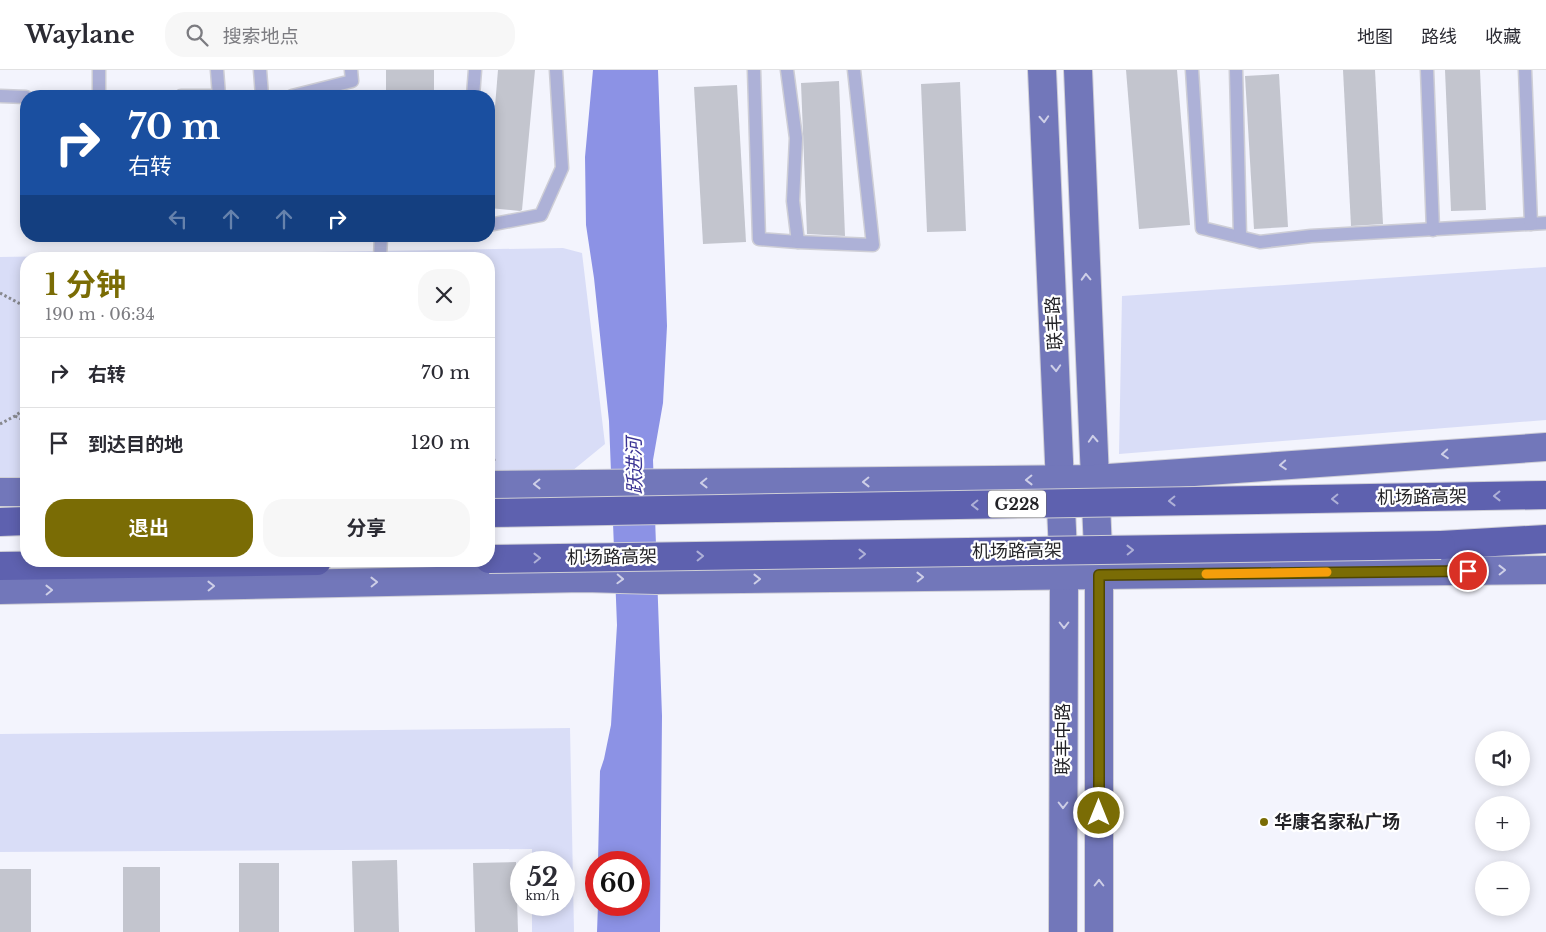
<!DOCTYPE html>
<html lang="zh">
<head>
<meta charset="utf-8">
<style>
  body { margin:0; font-family:"Libre Baskerville","Noto Sans SC",serif; background:#f7f7f7; color:#2b2b33; height:100vh; display:flex; flex-direction:column; font-size:19px; white-space:nowrap }
  * { box-sizing:border-box; margin:0 }
  p { font-size:16px; color:#7c7c81 }
  .icon { flex:none; width:28px; height:28px; fill:none; stroke:currentColor; stroke-width:2; stroke-linecap:round; stroke-linejoin:round }
  .map { position:relative; flex:1; overflow:hidden }
  .details { position:absolute; left:20px; top:182px; width:475px; height:315px; display:flex; flex-direction:column; background:#fff; border-radius:20px; box-shadow:0 2px 12px #0003 }
  .details>* { flex:none }
  .banner { position:absolute; left:20px; top:20px; width:475px; height:152px; border-radius:20px; box-shadow:0 2px 12px #0003; background:#1a4fa0; color:#fff; overflow:hidden }
  .controls { position:absolute; left:1475px; top:661px; display:grid; gap:10px }
  .controls a { display:grid; place-items:center; width:55px; height:55px; border-radius:50%; background:#fff; box-shadow:0 2px 12px #0003; font-size:25px }
  .speed { position:absolute; left:510px; top:781px; display:flex; gap:10px; font-size:25px; font-weight:700; text-align:center }
  .speed>* { display:grid; place-content:center; width:65px; height:65px; border-radius:50%; background:#fff; box-shadow:0 2px 12px #0003; line-height:1 }
  .speed small { font-size:12px; font-weight:400 }
  .speed .limit { border:8px solid #d22; background:#fff; color:#111 }
  .pin { position:absolute; display:grid; place-items:center; width:42px; height:42px; color:#fff; margin:-21px; border:2px solid #fff; border-radius:50%; box-shadow:0 1px 5px #0007 }
  .me { position:absolute; width:55px; margin:-28px; rotate:0deg; stroke-linejoin:round; filter:drop-shadow(0 0 4px #0008) }
  .turn { display:flex; align-items:center; gap:18px; height:105px; padding:0 25px; font-size:22px }
  .turn .icon { width:65px; height:65px; stroke-width:2.5 }
  .turn b { display:block; font-size:35px; line-height:42px }
  .lanes { display:flex; align-items:center; height:48px; padding:0 25px; background:#0003; justify-content:center; gap:25px; direction:ltr }
  .lanes .off { opacity:.35 }
  .round { display:grid; place-items:center; flex:none; width:52px; height:52px; border-radius:20px; background:#f7f7f7 }
  .head { display:flex; align-items:center; justify-content:space-between; height:85px; padding:0 25px }
  h1 { font-size:30px; font-weight:700; line-height:38px; color:#7a6c05 }
  .button { display:flex; gap:10px; margin-top:auto; padding:10px 25px }
  .button a { flex:1; height:58px; border-radius:20px; background:#7a6c05; color:#fff; font-size:20px; font-weight:700; line-height:58px; text-align:center }
  .button a+a { background:#f7f7f7; color:#2b2b33 }
  ul { padding:0; list-style:none }
  li { display:flex; align-items:center; gap:15px; height:70px; padding:0 25px; border-top:1px solid #e1e1e2 }
  li div { flex:1 }
  li b { display:block; font-size:19px }
  li em { font-style:normal }
  header { display:flex; align-items:center; gap:30px; box-sizing:border-box; height:70px; padding:0 25px; background:#fff; border-bottom:1px solid #e1e1e2 }
  header strong { font-size:24px }
  nav { display:flex; gap:28px; margin-inline-start:auto; font-size:18px }
  .search { width:350px; height:45px; background:#f7f7f7; display:flex; align-items:center; gap:12px; box-sizing:border-box; padding:0 18px; border-radius:20px; color:#7c7c81; font-size:19px }
  .map>svg:first-child { display:block }
</style>
</head>
<body>
<header>
<strong>Waylane</strong>
<div class="search"><svg class="icon" aria-label="search" viewBox="0 0 24 24"><circle cx="10" cy="10" r="6"/><path d="M15 15l6 6"/></svg>搜索地点</div>
<nav><a>地图</a><a>路线</a><a>收藏</a></nav>
</header>
<div class="map">
<svg width="1546" height="862" viewBox="0 0 1546 862">
  <rect width="100%" height="100%" fill="#f3f4fd"/>
  <!-- green -->
  <g fill="#d9ddf7">
    <path d="M563,178L582,183L605,374L572,401L489,404V189H26V409H0V187Z"/>
    <path d="M1546,197V350L1119,384L1122,226Z"/>
    <path d="M570,658L574,862H532V835H564V792H532V779L0,782V664Z"/>
  </g>
  <!-- water -->
  <path fill="#8c92e5" d="M593,0H658L667,256L663,333L653,390L662,646L660,862H597L598,835H639V792H598L600,701L604,689L611,655L617,555L609,351L594,208L586,155L585,87Z"/>
  <!-- building -->
  <g fill="#c3c5ce">
    <rect x="386" y="0" width="48" height="26"/>
    <path d="M498,0H535L522,140L520,141L489,138V109Z"/>
    <path d="M1126,0H1177L1190,155L1139,159Z"/>
    <path d="M1343,0H1375L1383,154L1351,156Z"/>
    <path d="M1445,0H1480L1486,140L1451,141Z"/>
    <path d="M1279,4L1288,157L1254,159L1245,6Z"/>
    <path d="M839,11L845,166L807,164L801,13Z"/>
    <path d="M960,12L966,161L927,162L921,14Z"/>
    <path d="M737,15L746,172L703,174L694,17Z"/>
    <path d="M397,790L399,862H354L352,791Z"/>
    <path d="M516,792L518,862H475L473,793Z"/>
    <rect x="239" y="793" width="40" height="69"/>
    <rect x="123" y="797" width="37" height="65"/>
    <rect x="0" y="799" width="31" height="63"/>
  </g>
  <g fill="none" stroke-linecap="round" stroke-linejoin="round">
    <!-- lane casing -->
    <g stroke="#ceced6" stroke-width="15">
      <g id="lane">
        <path d="M99,0V26"/>
        <path d="M260,0L262,26"/>
        <path d="M754,0L759,169L798,172L793,131L796,68L787,0"/>
        <path d="M1192,0L1202,158L1260,172L1311,166L1546,153"/>
        <path d="M1236,0L1240,166"/>
        <path d="M1427,0L1433,160"/>
        <path d="M1525,0L1531,154"/>
        <path d="M0,26L26,27"/>
        <path d="M181,26H219L217,0"/>
        <path d="M292,26L352,11L351,0"/>
        <path d="M473,26L475,0"/>
        <path d="M489,155L541,145L562,98L556,0"/>
        <path d="M798,172L873,175L854,0"/>
        <path d="M380,189L381,166"/>
      </g>
    </g>
    <!-- primary casing -->
    <g stroke="#ceced6" stroke-width="30">
      <g id="primary">
        <path d="M1042,0L1064,506L1063,862"/>
        <path d="M1078,0L1099,505V862"/>
        <path d="M489,415L1095,409L1546,377"/>
        <path d="M0,422H26"/>
        <path d="M0,520L584,508L656,510L1546,500"/>
      </g>
    </g>
    <!-- highway casing -->
    <g stroke="#ceced6" stroke-width="30">
      <g id="highway">
        <path d="M0,452L26,451"/>
        <path d="M1441,475L1546,469"/>
        <path d="M0,496L317,491"/>
      </g>
    </g>
    <!-- path -->
    <g stroke="#88898f" stroke-width="3" stroke-dasharray="2.5 2.5" stroke-linecap="butt">
      <path d="M0,223L26,237"/>
      <path d="M15,346L26,351"/>
      <path d="M0,354L15,346L26,338"/>
      <path d="M489,365L492,369L494,391"/>
    </g>
    <!-- lane -->
    <use href="#lane" stroke="#adb1d7" stroke-width="12"/>
    <!-- primary -->
    <use href="#primary" stroke="#7277ba" stroke-width="28"/>
    <!-- highway -->
    <use href="#highway" stroke="#5e61af" stroke-width="28"/>
    <!-- highway-bridge casing -->
    <g stroke="#ceced6" stroke-width="30" stroke-linecap="butt">
      <g id="highway-bridge">
        <path d="M489,443L1546,425"/>
        <path d="M489,489L1441,475"/>
      </g>
    </g>
    <!-- highway-bridge -->
    <use href="#highway-bridge" stroke="#5e61af" stroke-width="28"/>
  </g>
  <!-- one-way arrows -->
  <defs><path id="oneway-chevron" d="M-2-3.5L2.5 0L-2 3.5" fill="none" stroke-width="1.6" stroke-linecap="round" stroke-linejoin="round" transform="scale(1.25)"/></defs>
  <g stroke="#cecfe7">
    <use href="#oneway-chevron" transform="translate(1044 49) rotate(87)"/>
    <use href="#oneway-chevron" transform="translate(1086 207) rotate(-92)"/>
    <use href="#oneway-chevron" transform="translate(1056 298) rotate(87)"/>
    <use href="#oneway-chevron" transform="translate(1093 369) rotate(-93)"/>
    <use href="#oneway-chevron" transform="translate(1445 384) rotate(176)"/>
    <use href="#oneway-chevron" transform="translate(1283 395) rotate(176)"/>
    <use href="#oneway-chevron" transform="translate(1029 410) rotate(179)"/>
    <use href="#oneway-chevron" transform="translate(866 412) rotate(179)"/>
    <use href="#oneway-chevron" transform="translate(704 413) rotate(179)"/>
    <use href="#oneway-chevron" transform="translate(537 414) rotate(179)"/>
    <use href="#oneway-chevron" transform="translate(1502 500) rotate(-1)"/>
    <use href="#oneway-chevron" transform="translate(920 507) rotate(-1)"/>
    <use href="#oneway-chevron" transform="translate(620 509) rotate(2)"/>
    <use href="#oneway-chevron" transform="translate(757 509) rotate(-1)"/>
    <use href="#oneway-chevron" transform="translate(374 512) rotate(-1)"/>
    <use href="#oneway-chevron" transform="translate(211 516) rotate(-1)"/>
    <use href="#oneway-chevron" transform="translate(49 520) rotate(-1)"/>
    <use href="#oneway-chevron" transform="translate(1064 555) rotate(90)"/>
    <use href="#oneway-chevron" transform="translate(1063 735) rotate(90)"/>
    <use href="#oneway-chevron" transform="translate(1099 813) rotate(-90)"/>
  </g>
  <g stroke="#aeb0d7">
    <use href="#oneway-chevron" transform="translate(1497 426) rotate(179)"/>
    <use href="#oneway-chevron" transform="translate(1335 429) rotate(179)"/>
    <use href="#oneway-chevron" transform="translate(1172 431) rotate(179)"/>
    <use href="#oneway-chevron" transform="translate(975 435) rotate(179)"/>
    <use href="#oneway-chevron" transform="translate(1130 480) rotate(-1)"/>
    <use href="#oneway-chevron" transform="translate(862 484) rotate(-1)"/>
    <use href="#oneway-chevron" transform="translate(700 486) rotate(-1)"/>
    <use href="#oneway-chevron" transform="translate(537 488) rotate(-1)"/>
  </g>
  <g fill="none" stroke-linecap="round" stroke-linejoin="round">
    <!-- route casing -->
    <g stroke="#4f4603" stroke-width="12">
      <path id="route" d="M1099,743V505L1468,501"/>
    </g>
    <!-- route -->
    <use href="#route" stroke="#7a6c05" stroke-width="9"/>
    <!-- slow -->
    <path stroke="#f59e0b" stroke-width="9" d="M1206,504L1327,502"/>
  </g>
  <!-- markers -->
  <circle fill="#7a6c05" stroke="#fff" stroke-width="2" cx="1264" cy="752" r="5"/>
  <g text-anchor="middle" stroke-width="4.5" stroke-linejoin="round" paint-order="stroke">
    <!-- shield labels -->
    <rect fill="#fff" stroke="#656568" stroke-width="1" x="988" y="420.5" width="58" height="27" rx="4"/>
    <g font-size="16" font-weight="bold" fill="#232327">
      <text x="1017" y="440">G228</text>
    </g>
    <!-- street labels -->
    <g font-size="18" fill="#232327" stroke="#fff">
      <text transform="translate(1054 253) rotate(-93)" y="6">联丰路</text>
      <text transform="translate(1422 427) rotate(-1)" y="6">机场路高架</text>
      <text transform="translate(1017 481) rotate(-1)" y="6">机场路高架</text>
      <text transform="translate(612 487) rotate(-1)" y="6">机场路高架</text>
      <text transform="translate(1063 669) rotate(-90)" y="6">联丰中路</text>
    </g>
    <!-- poi labels -->
    <g font-size="18" font-weight="bold" fill="#232327" stroke="#fff" text-anchor="start">
      <text x="1274" y="758">华康名家私广场</text>
    </g>
    <!-- water labels -->
    <g font-size="19" font-style="italic" fill="#3b3494" stroke="#fff">
      <text transform="translate(634 396) rotate(-91)" y="7">跃进河</text>
    </g>
  </g>
</svg>
<div class="controls">
<a><svg class="icon" aria-label="sound" viewBox="0 0 24 24"><path d="M4 9h4l5-4v14l-5-4H4zM17 9q2 3 0 6"/></svg></a>
<a>+</a>
<a>−</a>
</div>
<div class="speed"><div>52<small>km/h</small></div><div class="limit">60</div></div>
<div class="pin" style="left:1468px;top:501px;background:#d93025"><svg class="icon" aria-label="arrive" viewBox="0 0 24 24"><path d="M6 21V4h12l-3 4 3 4H6"/></svg></div>
<svg class="me" style="left:1099px;top:743px" viewBox="-20 -20 40 40"><circle r="17" fill="#7a6c05" stroke="#fff" stroke-width="3"/><path d="M0-11L8 9 0 5-8 9z" fill="#fff"/></svg>
<div class="banner">
<div class="turn"><svg class="icon" aria-label="right" viewBox="0 0 24 24"><path d="M7 20v-9h11M14 6l5 5-5 5"/></svg><div><b>70 m</b>右转</div></div>
<div class="lanes"><svg class="icon off" aria-label="left" viewBox="0 0 24 24"><path d="M17 20v-9H6M10 6l-5 5 5 5"/></svg><svg class="icon off" aria-label="ahead" viewBox="0 0 24 24"><path d="M12 20V5M6 11l6-6 6 6"/></svg><svg class="icon off" aria-label="ahead" viewBox="0 0 24 24"><path d="M12 20V5M6 11l6-6 6 6"/></svg><svg class="icon" aria-label="right" viewBox="0 0 24 24"><path d="M7 20v-9h11M14 6l5 5-5 5"/></svg></div>
</div>
<section class="details">
<div class="head"><div><h1>1 分钟</h1><p>190 m · 06:34</p></div><a class="round"><svg class="icon" aria-label="close" viewBox="0 0 24 24"><path d="M6 6l12 12M18 6L6 18"/></svg></a></div>
<ul>
<li><svg class="icon" aria-label="right" viewBox="0 0 24 24"><path d="M7 20v-9h11M14 6l5 5-5 5"/></svg><div><b>右转</b></div><em>70 m</em></li>
<li><svg class="icon" aria-label="arrive" viewBox="0 0 24 24"><path d="M6 21V4h12l-3 4 3 4H6"/></svg><div><b>到达目的地</b></div><em>120 m</em></li>
</ul>
<div class="button"><a>退出</a><a>分享</a></div>
</section>
</div>
</body>
</html>
